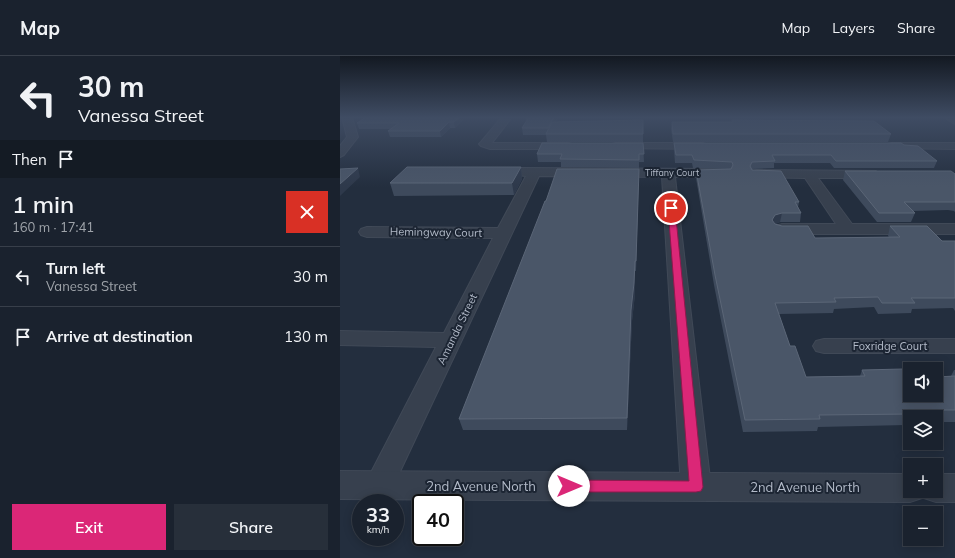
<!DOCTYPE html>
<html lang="en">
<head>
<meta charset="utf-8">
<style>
  body { margin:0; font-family:Mulish,sans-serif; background:#272f3a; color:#f1f3f6; height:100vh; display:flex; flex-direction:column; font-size:15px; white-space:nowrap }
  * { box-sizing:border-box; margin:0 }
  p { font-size:13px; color:#9fa4aa }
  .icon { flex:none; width:22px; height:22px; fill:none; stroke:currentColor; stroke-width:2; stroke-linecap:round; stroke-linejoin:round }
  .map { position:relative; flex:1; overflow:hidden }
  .drawer { display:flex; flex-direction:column; background:#1a222e; width:340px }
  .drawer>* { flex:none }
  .banner { background:#1a222e; color:#f1f3f6; overflow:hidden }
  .fabs { position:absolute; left:563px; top:306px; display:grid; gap:8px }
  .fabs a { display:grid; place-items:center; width:40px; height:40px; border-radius:0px; background:#1a222e; box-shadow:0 2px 10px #0003,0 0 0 1px #383f4a; font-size:20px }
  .speed { position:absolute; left:12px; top:438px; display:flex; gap:8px; font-size:20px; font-weight:700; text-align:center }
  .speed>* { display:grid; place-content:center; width:52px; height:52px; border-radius:50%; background:#1a222e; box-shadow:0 2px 10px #0003,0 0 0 1px #383f4a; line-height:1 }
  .speed small { font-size:10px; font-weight:400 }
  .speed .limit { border:2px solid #111; border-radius:6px; background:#fff; color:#111 }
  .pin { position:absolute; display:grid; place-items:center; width:34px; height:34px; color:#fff; margin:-17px; border:2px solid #fff; border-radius:50%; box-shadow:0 1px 4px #0007 }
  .me { position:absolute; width:44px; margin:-22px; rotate:90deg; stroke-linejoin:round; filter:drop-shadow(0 0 3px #0008) }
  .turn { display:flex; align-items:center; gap:14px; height:84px; padding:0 12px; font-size:18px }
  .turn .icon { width:52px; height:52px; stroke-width:2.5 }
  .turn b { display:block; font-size:28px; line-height:34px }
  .then { display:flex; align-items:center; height:38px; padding:0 12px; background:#0003; gap:8px; font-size:15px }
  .round { display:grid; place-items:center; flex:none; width:42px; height:42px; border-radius:0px; background:#272f3a }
  .head { display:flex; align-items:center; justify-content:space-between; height:68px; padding:0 12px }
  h1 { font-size:24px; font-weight:600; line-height:30px }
  .button { display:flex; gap:8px; margin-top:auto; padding:8px 12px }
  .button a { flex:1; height:46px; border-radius:0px; background:#db2777; color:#fff; font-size:16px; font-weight:600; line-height:46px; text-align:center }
  .button a+a { background:#272f3a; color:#f1f3f6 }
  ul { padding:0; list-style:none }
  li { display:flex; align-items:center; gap:12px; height:60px; padding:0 12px; border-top:1px solid #383f4a }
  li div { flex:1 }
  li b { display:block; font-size:15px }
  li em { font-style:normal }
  header { display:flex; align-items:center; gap:24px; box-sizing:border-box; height:56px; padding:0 20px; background:#1a222e; border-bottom:1px solid #383f4a }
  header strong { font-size:19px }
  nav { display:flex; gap:22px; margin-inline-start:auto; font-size:14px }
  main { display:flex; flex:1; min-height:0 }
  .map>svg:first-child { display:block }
</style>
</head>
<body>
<header>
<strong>Map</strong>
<nav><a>Map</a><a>Layers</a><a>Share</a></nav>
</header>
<main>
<section class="drawer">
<div class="banner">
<div class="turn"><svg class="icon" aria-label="left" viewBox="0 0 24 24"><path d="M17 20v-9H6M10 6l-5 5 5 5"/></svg><div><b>30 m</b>Vanessa Street</div></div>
<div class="then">Then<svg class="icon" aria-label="arrive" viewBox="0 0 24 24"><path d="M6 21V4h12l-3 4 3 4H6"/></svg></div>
</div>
<div class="head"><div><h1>1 min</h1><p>160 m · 17:41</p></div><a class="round" style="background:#d93025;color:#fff"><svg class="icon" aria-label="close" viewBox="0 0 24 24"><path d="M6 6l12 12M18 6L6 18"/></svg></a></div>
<ul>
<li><svg class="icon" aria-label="left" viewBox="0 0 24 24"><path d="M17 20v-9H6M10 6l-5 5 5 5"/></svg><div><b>Turn left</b><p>Vanessa Street</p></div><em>30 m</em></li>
<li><svg class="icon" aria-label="arrive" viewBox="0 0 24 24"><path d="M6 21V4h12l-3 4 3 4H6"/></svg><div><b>Arrive at destination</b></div><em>130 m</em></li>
</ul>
<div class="button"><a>Exit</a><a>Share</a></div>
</section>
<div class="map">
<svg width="615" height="502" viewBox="0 0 615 502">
  <rect width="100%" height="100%" fill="#232e3e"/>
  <!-- water -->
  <path fill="#16243c" d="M261,61H524L506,64H327Z"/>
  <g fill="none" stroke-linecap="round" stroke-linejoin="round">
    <!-- minor casing -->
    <g stroke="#404957" stroke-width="2">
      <g id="minor">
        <path d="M2,61H12L18,81L4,99L0,101V90L7,81Z"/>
        <path d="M162,61H172L152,87H228L232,88L234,90L232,92L228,93H150L141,90L139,88L141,86Z"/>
        <path d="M603,61H615V68Z"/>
        <path d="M276,87H362L366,88L368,90L366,92L362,93L272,92L270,90L272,88Z"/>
        <path d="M552,87H615V93L548,92L546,90L548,88Z"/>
        <path d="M181,112L383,113L388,114L389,117L388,120L383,121H335L371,431L366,440L356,444L346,440L341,431L322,121L199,120L49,439L39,443L29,439L24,430L96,291L0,289V275L104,277L153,182L27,181L21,179L19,176L21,173L27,171L158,172L186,120L176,119L175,116L176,113Z"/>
        <path d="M417,114L536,115L537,118L536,121L531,122H478L512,168H615V178H442L436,176L434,173L436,170L442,168H496L465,122L412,121L411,118L412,115Z"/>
        <path d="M484,283H615V297H484L476,295L473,290L476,285Z"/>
      </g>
    </g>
    <!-- tertiary casing -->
    <g stroke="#404957" stroke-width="2">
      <path id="tertiary" d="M0,415L570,418V435H596V418H615V446H596L584,442L583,439L582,442L570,446L0,443Z"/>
    </g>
    <!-- minor -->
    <use href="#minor" fill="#37404e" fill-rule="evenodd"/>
    <!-- tertiary -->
    <use href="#tertiary" fill="#37404e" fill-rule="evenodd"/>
  </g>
  <!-- wall -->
  <g fill="#3e4a5c">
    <path d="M126,61L115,72H110L101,81H50L48,75L51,73H19L17,67Z"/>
    <path d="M185,61H218L216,66L303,64V86H207L206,79H183L182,72L186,65Z"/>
    <path d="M392,64L551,78L548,86H333L331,73L332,66H392Z"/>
    <path d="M303,87L304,106H299V112L221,111V106H198L197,98Z"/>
    <path d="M334,87L564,89L597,105L594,112H494L490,107H434V112L412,113L459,146L458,151L461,157L460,166H440L435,168L475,182L549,181L548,180L550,170L602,185H615V255L613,252L572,253L571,257L538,258L534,251L494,253L493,257L439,258L450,290L466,321L520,320L522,314L567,321L611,320L614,314H615V366H596V361H570V366H568L566,369L478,371L477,375L403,376L374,229L356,122V114L387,113L353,112L352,107H335L334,94Z"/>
    <path d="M181,111L182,123L174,139L54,140L50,127Z"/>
    <path d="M299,113L296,215H295V238L292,265L287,374H123L119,363L206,145Z"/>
    <path d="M505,115L615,118V156L614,155L608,154L572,155L575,157L571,166H537L503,124Z"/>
  </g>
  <!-- shaded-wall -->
  <g fill="#2e394b">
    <path d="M120,61H126L115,72L114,66Z"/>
    <path d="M214,61H218L209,79L208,72Z"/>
    <path d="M109,66L110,72L101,81L100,75Z"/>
    <path d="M181,111L182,123L174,139L172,127Z"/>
    <path d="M18,112L20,121L0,140V128Z"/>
    <path d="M299,113V122L296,215V205Z"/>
    <path d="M442,157L440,166L434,169L432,164L435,159Z"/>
    <path d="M295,205V238L292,265L287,374V362L291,254Z"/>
  </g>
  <!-- building -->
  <g fill="#4a5668" stroke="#5b6677">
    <path d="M26,61H120L114,66H109L100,75H48L59,67H17Z"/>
    <path d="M189,61H214L208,72H182Z"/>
    <path d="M303,64V78H206L212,66Z"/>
    <path d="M392,64L534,65L551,78H333L332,66H393Z"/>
    <path d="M202,87H303L304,98H299V104L220,103L222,98H197Z"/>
    <path d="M334,87H561L564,89L578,90L597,105H496L491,99H432L435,105L412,106L410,110L412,114L441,115L459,146H455L461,157H442L435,159L432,164L435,168L442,170H468L475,182L560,181L550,170H587L602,185H615V242H571L575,247H542L538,241L494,242L496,246L435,247L450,290H455L466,321L525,320L522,314L563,313L567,321H570V339H596V321L615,320V354H570L572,358L479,359L480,363L405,364L375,219L356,114L391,113L393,109L392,106L354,104L352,99H336Z"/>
    <path d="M67,111H181L172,127H50Z"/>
    <path d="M18,112L0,128V113Z"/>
    <path d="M217,113H299L296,205H295L294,227L291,254L287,362L119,363L205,145H206Z"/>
    <path d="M505,115H611L615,118V146H564L575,157H539Z"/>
  </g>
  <!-- sky -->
  <linearGradient id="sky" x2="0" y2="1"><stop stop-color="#131922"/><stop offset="0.47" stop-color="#3f4c63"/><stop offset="1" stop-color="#3f4c63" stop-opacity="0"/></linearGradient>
  <rect width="615" height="131" fill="url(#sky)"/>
  <!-- route -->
  <path fill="#db2777" stroke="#8e194d" d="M331,150L335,152L363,431L361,435L356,436H229L225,434L223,430L225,426L229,424L349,425L328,152Z"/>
  <g text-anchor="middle" stroke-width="4" stroke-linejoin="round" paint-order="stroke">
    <!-- far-street labels -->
    <g font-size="9" fill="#b3bbc9" stroke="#1c2533">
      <text x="332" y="120">Tiffany Court</text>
    </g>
    <!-- street labels -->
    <g font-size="11" fill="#b3bbc9" stroke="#1c2533">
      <text transform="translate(96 176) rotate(1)" y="4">Hemingway Court</text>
      <text transform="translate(117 273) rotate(-64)" y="4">Amanda Street</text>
      <text x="550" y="294">Foxridge Court</text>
    </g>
    <!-- near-street labels -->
    <g font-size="13" fill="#b3bbc9" stroke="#1c2533">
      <text x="141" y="435">2nd Avenue North</text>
      <text x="465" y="436">2nd Avenue North</text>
    </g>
  </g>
</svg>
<div class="fabs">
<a><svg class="icon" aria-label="sound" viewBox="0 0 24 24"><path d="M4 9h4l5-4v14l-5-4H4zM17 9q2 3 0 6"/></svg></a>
<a><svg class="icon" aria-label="layers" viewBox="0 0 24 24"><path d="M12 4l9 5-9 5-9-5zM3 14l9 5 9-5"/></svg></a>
<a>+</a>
<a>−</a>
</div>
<div class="speed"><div>33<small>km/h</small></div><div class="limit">40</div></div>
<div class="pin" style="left:331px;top:152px;background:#d93025"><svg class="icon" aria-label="arrive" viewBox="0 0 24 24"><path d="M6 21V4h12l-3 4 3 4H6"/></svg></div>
<svg class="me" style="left:229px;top:430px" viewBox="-20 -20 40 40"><circle r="19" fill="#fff"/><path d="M0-13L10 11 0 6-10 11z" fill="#db2777"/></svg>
</div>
</main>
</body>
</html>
